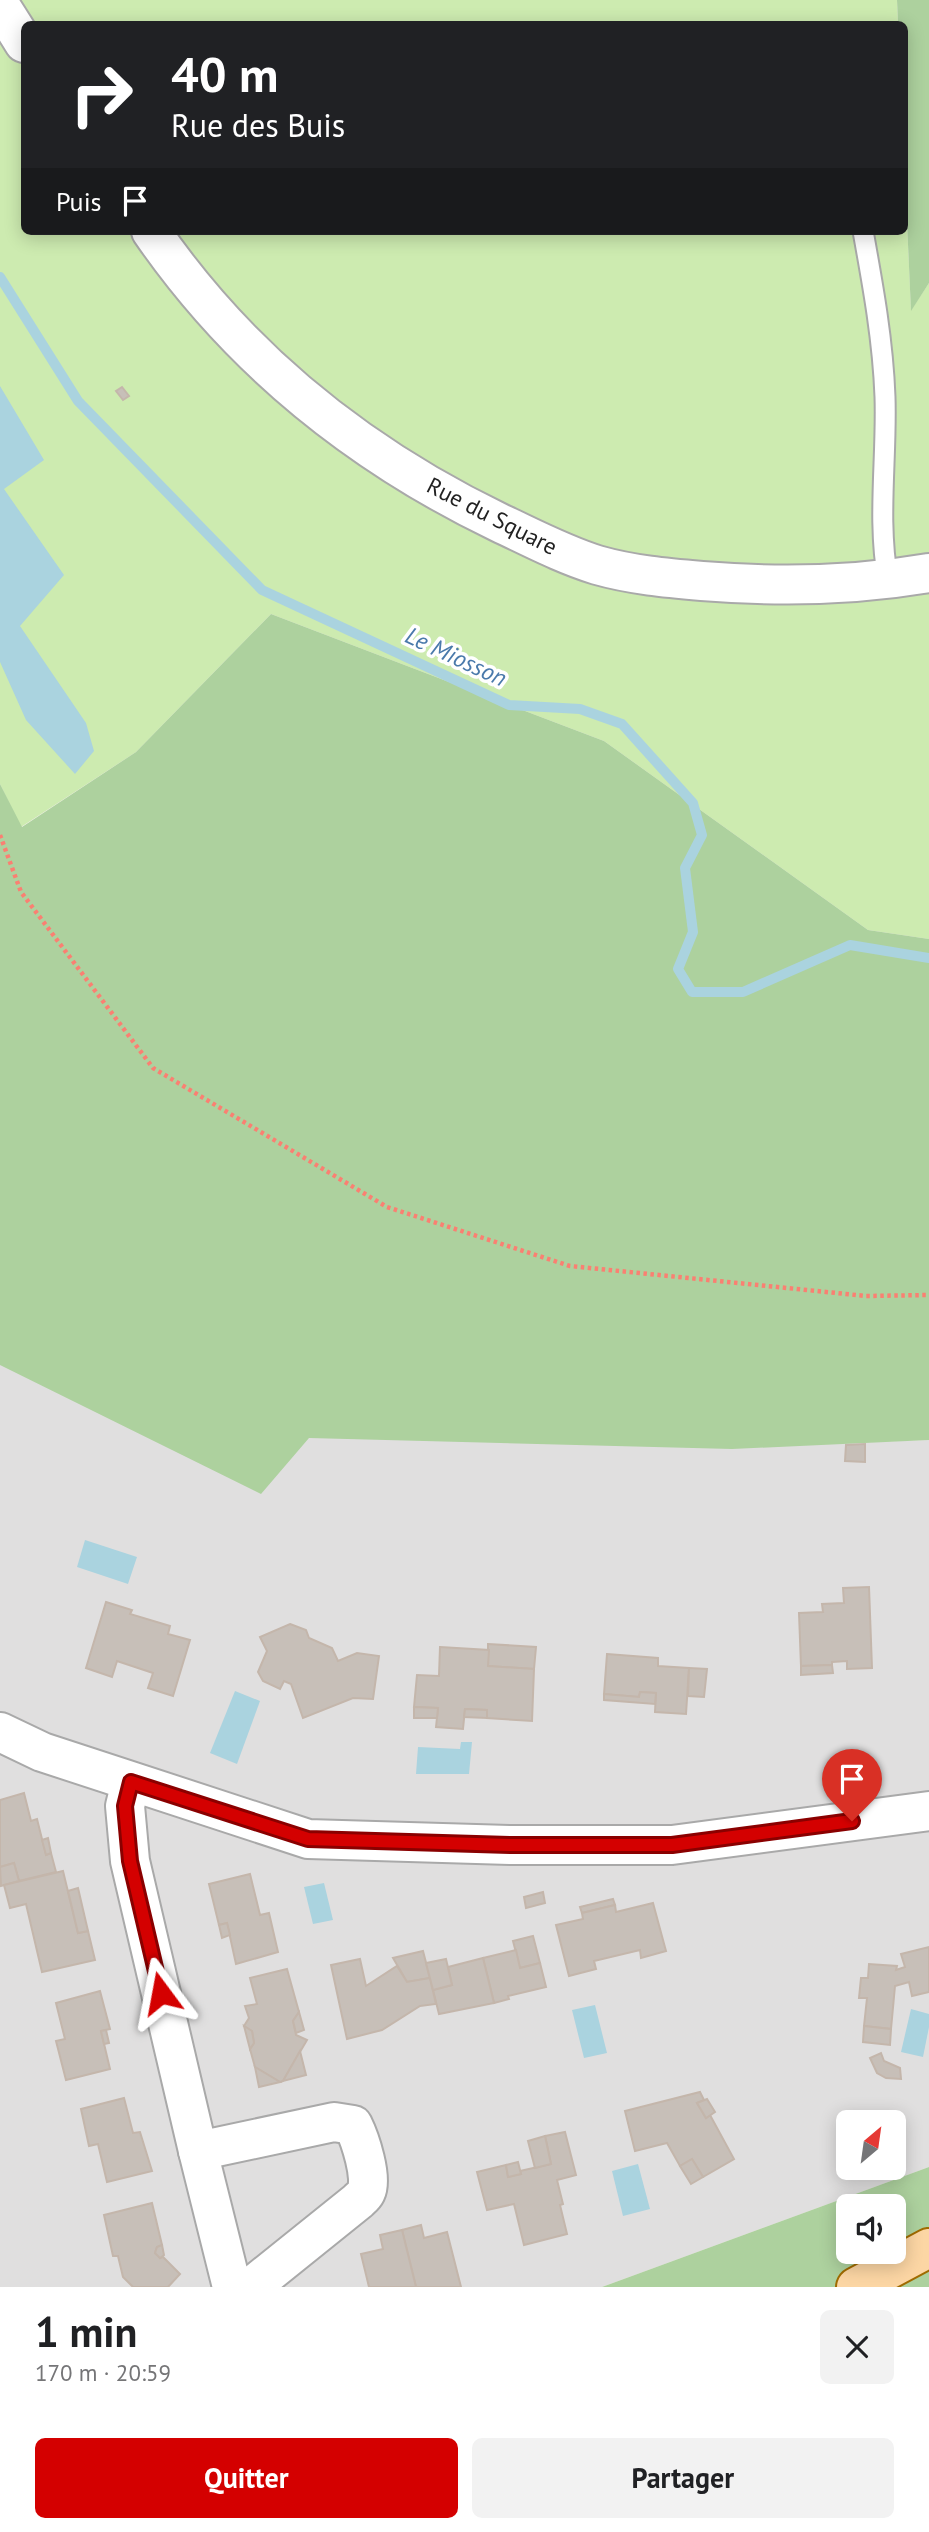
<!DOCTYPE html>
<html lang="fr">
<head>
<meta charset="utf-8">
<style>
  body { margin:0; font-family:"PT Sans",sans-serif; background:#f2f2f2; color:#202124; height:100vh; display:flex; flex-direction:column; font-size:26px; white-space:nowrap }
  * { box-sizing:border-box; margin:0 }
  p { font-size:23px; color:#757577 }
  .icon { flex:none; width:38px; height:38px; fill:none; stroke:currentColor; stroke-width:2; stroke-linecap:round; stroke-linejoin:round }
  .map { position:relative; height:2287px; overflow:hidden }
  .details { display:flex; flex-direction:column; background:#fff; flex:1 }
  .details>* { flex:none }
  .hud { position:absolute; left:21px; top:21px; width:887px; height:214px; border-radius:10px; box-shadow:0 4px 18px #0003; background:#202124; color:#fff; overflow:hidden }
  .needle { width:46px; rotate:29deg }
  .controls { position:absolute; left:836px; top:2110px; display:grid; gap:14px }
  .controls a { display:grid; place-items:center; width:70px; height:70px; border-radius:10px; background:#fff; box-shadow:0 4px 18px #0003; font-size:35px }
  .pin { position:absolute; display:grid; place-items:center; width:60px; height:60px; color:#fff; margin:-72px -30px; border-radius:50% 50% 50% 0; rotate:-45deg; box-shadow:0 0 7px #0007 }
  .pin .icon { rotate:45deg }
  .me { position:absolute; width:77px; margin:-38px; rotate:347deg; stroke-linejoin:round; filter:drop-shadow(0 0 5px #0008) }
  .turn { display:flex; align-items:center; gap:24px; height:147px; padding:0 35px; font-size:32px }
  .turn .icon { width:91px; height:91px; stroke-width:2.5 }
  .turn b { display:block; font-size:49px; line-height:60px }
  .then { display:flex; align-items:center; height:66px; padding:0 35px; background:#0003; gap:14px; font-size:26px }
  .round { display:grid; place-items:center; flex:none; width:74px; height:74px; border-radius:10px; background:#f2f2f2 }
  .headline { display:flex; align-items:center; justify-content:space-between; height:119px; padding:0 35px }
  h1 { font-size:42px; font-weight:700; line-height:52px }
  .primary-button { display:flex; gap:14px; margin-top:auto; padding:14px 35px }
  .primary-button a { flex:1; height:80px; border-radius:10px; background:#d40000; color:#fff; font-size:28px; font-weight:700; line-height:80px; text-align:center }
  .primary-button a+a { background:#f2f2f2; color:#202124 }
  .map>svg:first-child { display:block }
</style>
</head>
<body>
<div class="map">
<svg width="929" height="2287" viewBox="0 0 929 2287">
  <rect width="100%" height="100%" fill="#f2efe9"/>
  <!-- residential -->
  <path fill="#e0dfdf" fill-rule="evenodd" d="M0,1252L844,1443L929,1440V2167L602,2287H0ZM849,2123H894V2168H849Z"/>
  <!-- grass -->
  <path fill="#cdebb0" d="M0,0H897L898,24H24V231H905V178L911,310L929,283V939L868,930L604,741L271,614L136,752L21,827L0,784Z"/>
  <!-- forest -->
  <g fill="#add19e" fill-rule="evenodd">
    <path d="M897,0H929V283L911,311L905,178V24H898Z"/>
    <path d="M271,614L604,741L868,930L929,939V1440L732,1449L309,1438L261,1494L0,1365V784L22,827L136,752Z"/>
    <path d="M929,2167V2287H602ZM849,2207H894V2252H849Z"/>
  </g>
  <!-- water -->
  <g fill="#aad3df">
    <path d="M0,386L44,460L4,489L64,575L20,626L86,723L94,751L75,774L26,720L0,662Z"/>
    <path d="M85,1540L137,1557L128,1584L77,1567Z"/>
    <path d="M235,1691L260,1701L237,1764L210,1753Z"/>
    <path d="M461,1742H472L469,1774H416L418,1747L460,1749Z"/>
    <path d="M324,1883L333,1920L313,1924L304,1887Z"/>
    <path d="M595,2005L607,2053L584,2058L572,2010Z"/>
    <path d="M911,2009L929,2014V2027L923,2057L901,2052Z"/>
    <path d="M638,2164L650,2209L623,2216L612,2171Z"/>
  </g>
  <g fill="none" stroke-linecap="round" stroke-linejoin="round">
    <!-- stream -->
    <path stroke="#aad3df" stroke-width="10" d="M0,277L78,401L262,590L509,705L580,709L622,724L693,803L702,835L685,868L693,932L678,969L692,992H743L850,945L929,958"/>
  </g>
  <!-- building -->
  <g fill="#c7bfb8" stroke="#c4b6ab" stroke-width="2">
    <path d="M122,387L129,396L123,400L116,391Z"/>
    <path d="M865,1444V1462L845,1461L846,1445Z"/>
    <path d="M869,1587L872,1668L847,1669V1661L832,1662V1665L801,1666L799,1613L823,1612L822,1604L844,1603L843,1588Z"/>
    <path d="M106,1602L132,1610L130,1614L170,1626L168,1634L190,1640L173,1696L148,1688L153,1673L117,1661L112,1677L86,1668Z"/>
    <path d="M290,1624L306,1630L309,1638L332,1648L338,1661L357,1653L379,1656L373,1699L353,1698L303,1718L291,1684L284,1681L280,1689L263,1681L258,1672L267,1651L260,1637Z"/>
    <path d="M488,1644L536,1647L534,1669L488,1666Z"/>
    <path d="M440,1647L489,1650L488,1666L534,1669L532,1721L487,1718V1710L465,1709L463,1729L436,1727L438,1708L414,1707L417,1675L439,1676Z"/>
    <path d="M607,1654L658,1658V1666L689,1668L686,1714L655,1712L656,1693L640,1692L639,1697L604,1694Z"/>
    <path d="M832,1665L833,1673L801,1675V1666Z"/>
    <path d="M689,1668L707,1669L704,1697L688,1696Z"/>
    <path d="M640,1692L656,1693L655,1704L604,1700V1694L639,1697Z"/>
    <path d="M414,1707L438,1708L437,1718H414Z"/>
    <path d="M465,1709L487,1710V1718L464,1717Z"/>
    <path d="M24,1793L31,1821L37,1819L46,1855L51,1853L56,1872L19,1881L14,1863L0,1867V1800Z"/>
    <path d="M48,1838L51,1853L46,1855L42,1840Z"/>
    <path d="M14,1863L19,1881L1,1886L0,1867Z"/>
    <path d="M63,1871L78,1933L88,1931L95,1960L42,1972L26,1904L10,1908L4,1885Z"/>
    <path d="M250,1874L260,1915L269,1913L278,1952L236,1964L227,1923L219,1925L209,1884Z"/>
    <path d="M78,1888L88,1931L78,1933L68,1891Z"/>
    <path d="M543,1892L545,1903L526,1908L524,1897Z"/>
    <path d="M613,1899L615,1905L582,1913L580,1907Z"/>
    <path d="M653,1903L666,1951L641,1958L640,1950L594,1961L596,1969L569,1976L556,1925L583,1919L582,1913L615,1905L616,1912Z"/>
    <path d="M227,1923L230,1935L222,1938L219,1925Z"/>
    <path d="M533,1936L540,1963L520,1968L513,1941Z"/>
    <path d="M929,1947V1992L912,1996L909,1982L895,1986L891,2029L864,2026L867,1998H859L861,1978H868L869,1964L897,1966L896,1970L905,1967L901,1954Z"/>
    <path d="M516,1950L520,1968L540,1963L546,1987L508,1996L509,1999L494,2003L483,1958Z"/>
    <path d="M423,1951L430,1978L407,1982L393,1958Z"/>
    <path d="M483,1958L494,2003L439,2014L433,1990L452,1985L448,1967Z"/>
    <path d="M360,1959L366,1986L397,1966L407,1982L430,1978L436,2004L420,2006L382,2030L347,2039L331,1965Z"/>
    <path d="M446,1959L452,1985L433,1990L426,1963Z"/>
    <path d="M287,1969L299,2012L293,2021L296,2035L307,2040L283,2081L280,2082L255,2067L250,2049L254,2043L252,2031L244,2026L249,2018L245,2006L257,2004L250,1978Z"/>
    <path d="M100,1991L110,2029L101,2031L110,2069L66,2080L56,2041L65,2039L56,2003Z"/>
    <path d="M299,2012L304,2030L296,2033L293,2021Z"/>
    <path d="M244,2026L252,2031L254,2043L250,2049Z"/>
    <path d="M864,2026L891,2029L890,2045L863,2042Z"/>
    <path d="M106,2030L109,2043L104,2044L101,2031Z"/>
    <path d="M300,2051L306,2075L283,2081Z"/>
    <path d="M881,2053L884,2061L900,2068L901,2079L886,2078L877,2073L870,2058Z"/>
    <path d="M255,2067L280,2082L259,2087Z"/>
    <path d="M700,2092L704,2100L697,2103L706,2118L710,2115L734,2159L703,2177L692,2159L680,2166L667,2143L635,2151L625,2111Z"/>
    <path d="M124,2098L133,2133L140,2132L152,2171L107,2182L98,2144L89,2146L81,2109Z"/>
    <path d="M707,2099L715,2112L706,2118L697,2103Z"/>
    <path d="M565,2132L576,2175L557,2180L563,2204L560,2205L567,2234L524,2245L514,2204L487,2210L477,2172L506,2165L508,2177L521,2174L520,2171L551,2164L545,2136Z"/>
    <path d="M545,2136L551,2164L535,2168L528,2141Z"/>
    <path d="M692,2159L703,2177L691,2184L680,2166Z"/>
    <path d="M518,2162L521,2174L508,2177L506,2165Z"/>
    <path d="M152,2203L162,2245L157,2247L155,2253L160,2258L163,2257L180,2274L168,2287H133L123,2277L118,2256H113L104,2215Z"/>
    <path d="M421,2225L424,2238L447,2232L461,2287H416L402,2230Z"/>
    <path d="M402,2230L416,2287H369L361,2254L383,2249L380,2235Z"/>
    <path d="M162,2245L164,2255L160,2258L155,2253L157,2247Z"/>
  </g>
  <g fill="none" stroke-linecap="round" stroke-linejoin="round">
    <!-- service casing -->
    <g stroke="#a9a9a9" stroke-width="23">
      <path id="service" d="M863,231C873,286 883,341 885,397C887,458 877,520 888,580"/>
    </g>
    <!-- minor casing -->
    <g stroke="#a9a9a9" stroke-width="42">
      <g id="minor">
        <path d="M0,5L24,43"/>
        <path d="M151,231C240,360 359,455 500,523C532,538 564,555 597,565C632,575 667,578 702,581C778,587 854,586 929,573"/>
        <path d="M0,1732L42,1752L308,1839L510,1845H672L929,1811"/>
        <path d="M131,1782L125,1806L130,1861L198,2151L232,2287"/>
        <path d="M198,2151L334,2122L353,2125C360,2139 373,2178 366,2192C364,2196 361,2198 358,2201L251,2287"/>
      </g>
    </g>
    <!-- primary casing -->
    <g stroke="#a06b00" stroke-width="42">
      <path id="primary" d="M856,2287L929,2248"/>
    </g>
    <!-- path -->
    <path stroke="#fa8072" stroke-width="4.5" stroke-dasharray="3.5 3.5" stroke-linecap="butt" d="M0,835L21,892L153,1068L387,1207L570,1266L866,1296L929,1295"/>
    <!-- service -->
    <use href="#service" stroke="#fff" stroke-width="19"/>
    <!-- minor -->
    <use href="#minor" stroke="#fff" stroke-width="38"/>
    <!-- primary -->
    <use href="#primary" stroke="#fcd6a4" stroke-width="38"/>
  </g>
  <g fill="none" stroke-linecap="round" stroke-linejoin="round">
    <!-- route casing -->
    <g stroke="#8a0000" stroke-width="18">
      <path id="route" d="M161,1993L130,1861L125,1806L131,1782L308,1839L510,1845H672L852,1821"/>
    </g>
    <!-- route -->
    <use href="#route" stroke="#d40000" stroke-width="12"/>
  </g>
  <g text-anchor="middle" stroke-width="7" stroke-linejoin="round" paint-order="stroke">
    <!-- street labels -->
    <g font-size="23" fill="#222" stroke="#fff">
      <text transform="translate(492 516) rotate(27)" y="8">Rue du Square</text>
    </g>
    <!-- water labels -->
    <g font-size="24" font-style="italic" fill="#4a7aab" stroke="#fff">
      <text transform="translate(456 657) rotate(25)" y="8">Le Miosson</text>
    </g>
  </g>
</svg>
<div class="controls">
<a><svg class="needle" viewBox="-14 -14 28 28"><path d="M0-13l5 13h-10z" fill="#e53935"/><path d="M0 13l5-13h-10z" fill="#757577"/></svg></a>
<a><svg class="icon" aria-label="sound" viewBox="0 0 24 24"><path d="M4 9h4l5-4v14l-5-4H4zM17 9q2 3 0 6"/></svg></a>
</div>
<div class="pin" style="left:852px;top:1821px;background:#d93025"><svg class="icon" aria-label="arrive" viewBox="0 0 24 24"><path d="M6 21V4h12l-3 4 3 4H6"/></svg></div>
<svg class="me" style="left:161px;top:1993px" viewBox="-20 -20 40 40"><path d="M0-17L14 15 0 8-14 15z" fill="#d40000" stroke="#fff" stroke-width="4"/></svg>
<div class="hud">
<div class="turn"><svg class="icon" aria-label="right" viewBox="0 0 24 24"><path d="M7 20v-9h11M14 6l5 5-5 5"/></svg><div><b>40 m</b>Rue des Buis</div></div>
<div class="then">Puis<svg class="icon" aria-label="arrive" viewBox="0 0 24 24"><path d="M6 21V4h12l-3 4 3 4H6"/></svg></div>
</div>
</div>
<section class="details">
<div class="headline"><div><h1>1 min</h1><p>170 m · 20:59</p></div><a class="round"><svg class="icon" aria-label="close" viewBox="0 0 24 24"><path d="M6 6l12 12M18 6L6 18"/></svg></a></div>
<div class="primary-button"><a>Quitter</a><a>Partager</a></div>
</section>
</body>
</html>
